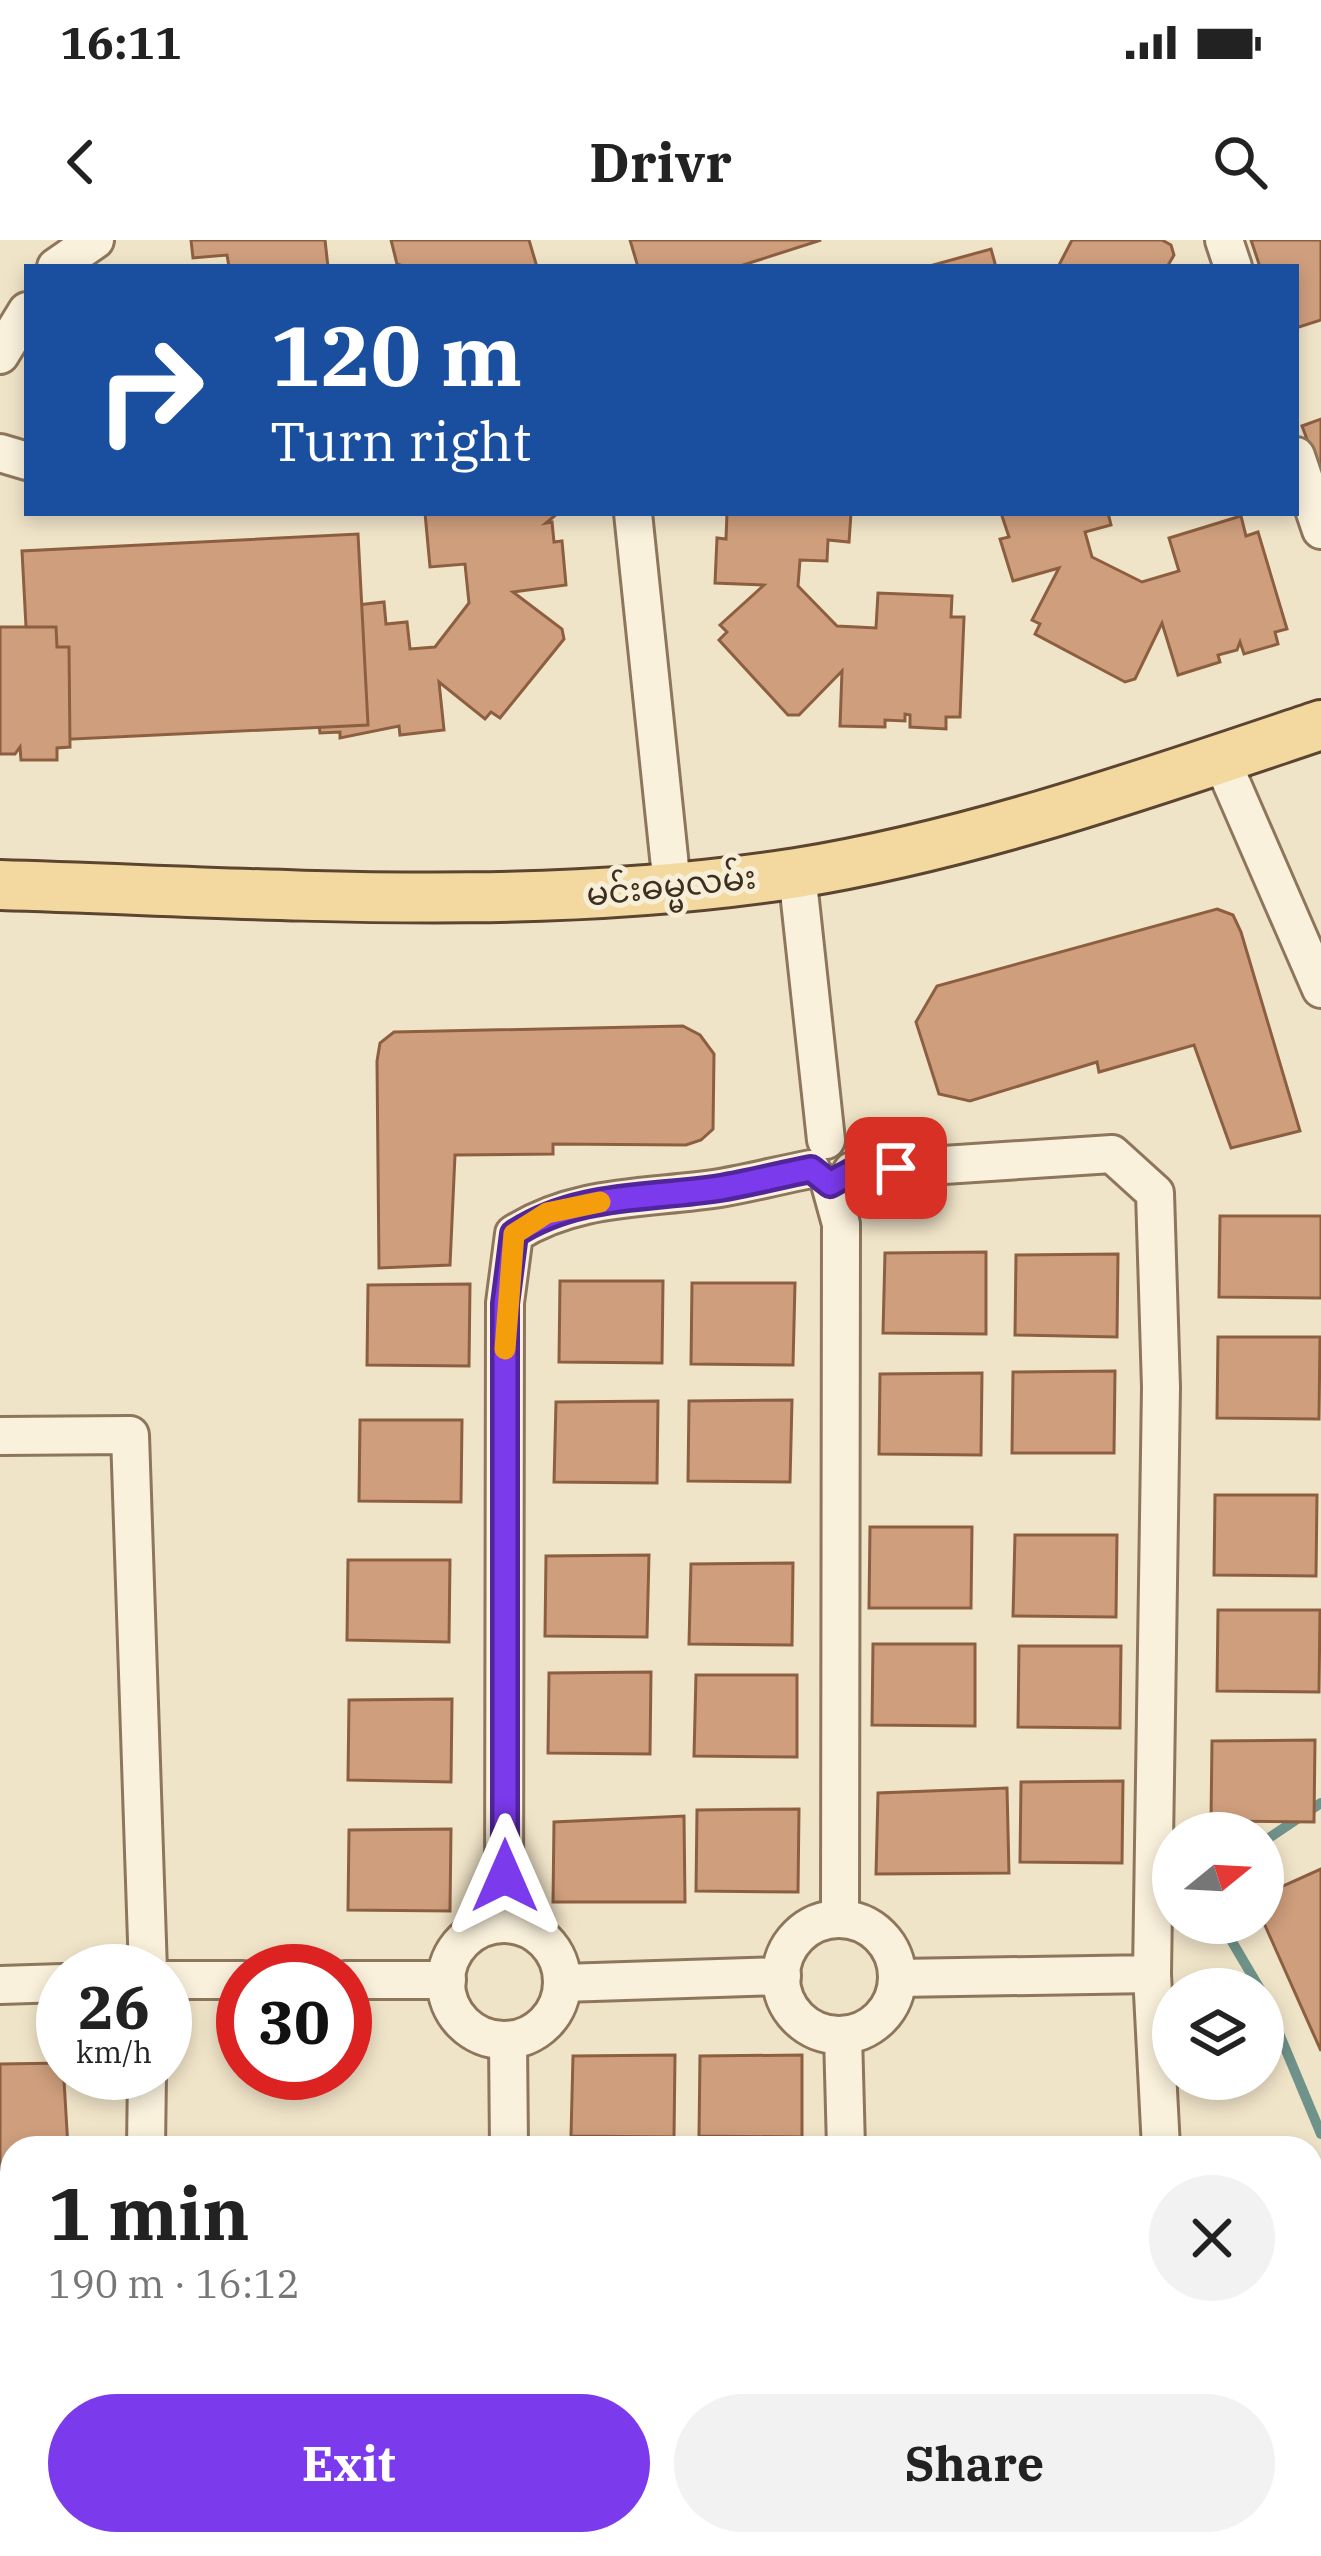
<!DOCTYPE html>
<html lang="en">
<head>
<meta charset="utf-8">
<style>
  body { margin:0; font-family:"IBM Plex Serif","Noto Sans Myanmar",serif; background:#f2f2f2; color:#222; height:100vh; display:flex; flex-direction:column; font-size:45px; white-space:nowrap }
  * { box-sizing:border-box; margin:0 }
  p { font-size:39px; color:#767676 }
  .icon { flex:none; width:66px; height:66px; fill:none; stroke:currentColor; stroke-width:2; stroke-linecap:round; stroke-linejoin:round }
  .map { position:relative; flex:1; overflow:hidden }
  .panel { position:absolute; left:0px; top:1896px; width:1323px; height:420px; display:flex; flex-direction:column; background:#fff; border-radius:36px 36px 0 0; box-shadow:0 6px 18px #0003 }
  .panel>* { flex:none }
  .hud { position:absolute; left:24px; top:24px; width:1275px; height:252px; border-radius:0px; box-shadow:0 6px 18px #0003; background:#1a4fa0; color:#fff; overflow:hidden }
  .needle { width:78px; rotate:72deg }
  .tools { position:absolute; left:1152px; top:1572px; display:grid; gap:24px }
  .tools a { display:grid; place-items:center; width:132px; height:132px; border-radius:50%; background:#fff; box-shadow:0 6px 18px #0003; font-size:60px }
  .speed { position:absolute; left:36px; top:1704px; display:flex; gap:24px; font-size:60px; font-weight:700; text-align:center }
  .speed>* { display:grid; place-content:center; width:156px; height:156px; border-radius:50%; background:#fff; box-shadow:0 6px 18px #0003; line-height:1 }
  .speed small { font-size:30px; font-weight:400 }
  .speed .limit { border:18px solid #d22; background:#fff; color:#111 }
  .pin { position:absolute; display:grid; place-items:center; width:102px; height:102px; color:#fff; margin:-51px; border-radius:24px; box-shadow:0 6px 18px #0006 }
  .me { position:absolute; width:132px; margin:-66px; rotate:0deg; stroke-linejoin:round; filter:drop-shadow(0 0 9px #0008) }
  .turn { display:flex; align-items:center; gap:42px; height:252px; padding:0 48px; font-size:54px }
  .turn .icon { width:156px; height:156px; stroke-width:2.5 }
  .turn b { display:block; font-size:84px; line-height:102px }
  .round { display:grid; place-items:center; flex:none; width:126px; height:126px; border-radius:63px; background:#f2f2f2 }
  .overview { display:flex; align-items:center; justify-content:space-between; height:204px; padding:0 48px }
  h1 { font-size:72px; font-weight:700; line-height:90px }
  .primary-button { display:flex; gap:24px; margin-top:auto; padding:24px 48px }
  .primary-button a { flex:1; height:138px; border-radius:72px; background:#7c3aed; color:#fff; font-size:48px; font-weight:700; line-height:138px; text-align:center }
  .primary-button a+a { background:#f2f2f2; color:#222 }
  .status { display:flex; justify-content:space-between; align-items:center; height:84px; padding:0 60px; background:#fff; direction:ltr }
  .status svg { height:33px; fill:currentColor }
  header { display:flex; justify-content:space-between; align-items:center; height:156px; padding:0 48px; background:#fff; font-size:54px; font-weight:700 }
  .map>svg:first-child { display:block }
</style>
</head>
<body>
<div class="status"><b>16:11</b><svg viewBox="0 0 49 12"><path d="M0 12V9h3v3zM5 12V6h3v6zM10 12V3h3v9zM15 12V0h3v12zM26 1h20v11H26zM47 4h2v5h-2z"/></svg></div>
<header><svg class="icon" aria-label="back" viewBox="0 0 24 24"><path d="M15 5l-7 7 7 7"/></svg>Drivr<svg class="icon" aria-label="search" viewBox="0 0 24 24"><circle cx="10" cy="10" r="6"/><path d="M15 15l6 6"/></svg></header>
<div class="map">
<svg width="1321" height="2316" viewBox="0 0 1321 2316">
  <rect width="100%" height="100%" fill="#f0e4c8"/>
  <g fill="none" stroke-linecap="round" stroke-linejoin="round">
    <!-- stream -->
    <g stroke="#6f938a" stroke-width="10">
      <path d="M1263,1602L1321,1563"/>
      <path d="M1221,1683L1260,1749"/>
      <path d="M1263,1755L1321,1894"/>
    </g>
  </g>
  <!-- building -->
  <g fill="#cf9f7d" stroke="#8d5f41" stroke-width="3">
    <path d="M191,0H325L328,27H229L227,15L193,18Z"/>
    <path d="M391,0H529L537,27H406L397,24Z"/>
    <path d="M630,0H821L737,27H638Z"/>
    <path d="M1072,0H1162L1171,5L1174,15L1167,27H1058Z"/>
    <path d="M1251,0H1321V80L1296,88V27H1260Z"/>
    <path d="M991,9L996,27H926Z"/>
    <path d="M1321,179V237L1302,186Z"/>
    <path d="M425,273H558L546,283L552,282L554,302L562,301L566,345L513,352L562,389L564,399L500,478L491,472L485,479L439,442L444,490L400,495L399,486L340,498V492L320,493L310,400L316,399L313,370L384,362L386,384L407,382L410,409L435,407L469,363L465,324L430,327Z"/>
    <path d="M727,273H851L849,302L828,300L827,321L800,320L798,346L837,386L876,388L878,353L952,356L951,377H964L960,477H946V489L910,487V475L905,474V481L885,480V487L840,486L842,431L799,475H788L719,400L727,392L720,385L764,345L715,343L717,298L726,299Z"/>
    <path d="M1001,273H1108L1111,285L1085,292L1092,317L1142,342L1179,331L1169,298L1241,276L1246,296L1258,292L1287,389L1275,392L1278,404L1244,414L1240,402L1237,410L1218,415L1220,422L1178,435L1162,383L1135,439L1125,442L1035,394L1040,384L1032,380L1059,328L1013,341L1000,299L1009,297Z"/>
    <path d="M358,294L368,485L32,501L22,311Z"/>
    <path d="M0,387H56L57,407H69L70,507L57,508V520H21L20,507L15,514H0Z"/>
    <path d="M1217,669L1233,675L1241,692L1300,891L1231,908L1194,805L1099,832L1097,822L970,861L939,854L916,782L937,746Z"/>
    <path d="M683,786L700,795L714,814L713,889L701,900L686,905L553,904V914L455,915L450,1025L379,1028L377,821L380,803L394,792Z"/>
    <path d="M1220,976H1321V1058L1219,1057Z"/>
    <path d="M986,1012V1094L883,1093L885,1013Z"/>
    <path d="M1118,1014L1117,1097L1015,1095L1016,1015Z"/>
    <path d="M560,1041H663L662,1123L559,1122Z"/>
    <path d="M692,1043H795L793,1125L691,1124Z"/>
    <path d="M470,1044L469,1126L367,1125L368,1045Z"/>
    <path d="M1218,1097H1320L1319,1179L1217,1178Z"/>
    <path d="M1115,1131L1114,1213H1012L1013,1132Z"/>
    <path d="M982,1133L981,1215L879,1214L880,1134Z"/>
    <path d="M792,1160L790,1242L688,1241L689,1161Z"/>
    <path d="M658,1161L657,1243L554,1242L556,1162Z"/>
    <path d="M360,1180H462L461,1262L359,1261Z"/>
    <path d="M1215,1255H1317L1316,1336L1214,1335Z"/>
    <path d="M870,1287H972L971,1368H869Z"/>
    <path d="M1015,1295H1117L1116,1377L1013,1376Z"/>
    <path d="M649,1315L647,1397L545,1396L546,1316Z"/>
    <path d="M348,1320H450L449,1402L347,1400Z"/>
    <path d="M793,1323L792,1405L689,1404L691,1324Z"/>
    <path d="M1218,1370H1320L1319,1452L1217,1451Z"/>
    <path d="M873,1404H975V1486L872,1485Z"/>
    <path d="M1019,1406H1121L1120,1488L1018,1487Z"/>
    <path d="M651,1432L650,1514L548,1513L549,1433Z"/>
    <path d="M696,1435H797V1517L694,1516Z"/>
    <path d="M452,1459L451,1542L348,1540L349,1460Z"/>
    <path d="M1315,1500L1314,1582L1211,1581L1212,1501Z"/>
    <path d="M1123,1541L1122,1623L1020,1622L1021,1542Z"/>
    <path d="M1007,1548L1009,1633L876,1634L878,1553Z"/>
    <path d="M799,1569L798,1652L696,1651L697,1570Z"/>
    <path d="M684,1576L685,1662H553L554,1582Z"/>
    <path d="M451,1589L450,1671L348,1670L349,1590Z"/>
    <path d="M1321,1629V1811L1263,1681V1655Z"/>
    <path d="M675,1815L674,1897L571,1896L573,1816Z"/>
    <path d="M802,1815V1897L699,1896L700,1816Z"/>
    <path d="M63,1823L68,1908H12V1956H0V1824Z"/>
    <rect x="577" y="1901" width="102" height="7"/>
    <path d="M0,2063H12V2304H51V2316H0Z"/>
    <path d="M328,2304H430V2314L328,2313Z"/>
    <rect x="579" y="2304" width="102" height="12"/>
    <rect x="700" y="2304" width="102" height="12"/>
  </g>
  <g fill="none" stroke-linecap="round" stroke-linejoin="round">
    <!-- minor casing -->
    <g stroke="#8d765c" stroke-width="42">
      <g id="minor">
        <path d="M1224,0L1233,27"/>
        <path d="M56,27L95,0"/>
        <path d="M0,115L27,71"/>
        <path d="M0,213L27,221"/>
        <path d="M1296,216L1321,290"/>
        <path d="M633,273L672,646"/>
        <path d="M1221,519L1321,749"/>
        <path d="M797,633L826,900"/>
        <path d="M852,931L1112,914L1155,953L1161,1147L1152,1734L898,1738"/>
        <path d="M830,944L841,984L840,1679"/>
        <path d="M0,1196L130,1195L148,1731"/>
        <circle cx="839" cy="1737" r="58"/>
        <path d="M504,1683L505,1063L514,994C576,954 648,959 720,948C750,943 780,935 811,929"/>
        <circle cx="504" cy="1742" r="58"/>
        <path d="M1152,1734L1161,1908"/>
        <path d="M165,1740H243"/>
        <path d="M345,1740H447"/>
        <path d="M563,1743L782,1736"/>
        <path d="M0,1745L63,1743"/>
        <path d="M843,1795L846,1908"/>
        <path d="M508,1800L509,1908"/>
        <path d="M146,1908L147,1833"/>
        <path d="M515,2304V2316"/>
        <path d="M141,2316V2304"/>
        <path d="M855,2316V2304"/>
        <path d="M1175,2316V2304"/>
      </g>
    </g>
    <!-- major casing -->
    <g stroke="#5b4430" stroke-width="54">
      <path id="major" d="M0,645C266,653 533,674 797,633C975,604 1151,542 1321,485"/>
    </g>
    <!-- minor -->
    <use href="#minor" stroke="#faf1dc" stroke-width="36"/>
    <!-- major -->
    <use href="#major" stroke="#f3d9a0" stroke-width="48"/>
  </g>
  <g fill="none" stroke-linecap="round" stroke-linejoin="round">
    <!-- route casing -->
    <g stroke="#51269a" stroke-width="30">
      <path id="route" d="M505,1636V1064L514,994C576,953 648,959 720,948C750,943 780,935 811,929L830,944L852,932L896,928"/>
    </g>
    <!-- route -->
    <use href="#route" stroke="#7c3aed" stroke-width="21"/>
    <!-- slow -->
    <path stroke="#f59e0b" stroke-width="21" d="M505,1109L514,994L547,973L600,962"/>
  </g>
  <g text-anchor="middle" stroke-width="10" stroke-linejoin="round" paint-order="stroke">
    <!-- street labels -->
    <g font-size="33" fill="#3d2e20" stroke="#f7eed8">
      <text transform="translate(671 645) rotate(-6)" y="12">မင်းဓမ္မလမ်း</text>
    </g>
  </g>
</svg>
<div class="tools">
<a><svg class="needle" viewBox="-14 -14 28 28"><path d="M0-13l5 13h-10z" fill="#e53935"/><path d="M0 13l5-13h-10z" fill="#767676"/></svg></a>
<a><svg class="icon" aria-label="layers" viewBox="0 0 24 24"><path d="M12 4l9 5-9 5-9-5zM3 14l9 5 9-5"/></svg></a>
</div>
<div class="speed"><div>26<small>km/h</small></div><div class="limit">30</div></div>
<div class="pin" style="left:896px;top:928px;background:#d93025"><svg class="icon" aria-label="arrive" viewBox="0 0 24 24"><path d="M6 21V4h12l-3 4 3 4H6"/></svg></div>
<svg class="me" style="left:505px;top:1636px" viewBox="-20 -20 40 40"><path d="M0-17L14 15 0 8-14 15z" fill="#7c3aed" stroke="#fff" stroke-width="4"/></svg>
<div class="hud">
<div class="turn"><svg class="icon" aria-label="right" viewBox="0 0 24 24"><path d="M7 20v-9h11M14 6l5 5-5 5"/></svg><div><b>120 m</b>Turn right</div></div>
</div>
<section class="panel">
<div class="overview"><div><h1>1 min</h1><p>190 m · 16:12</p></div><a class="round"><svg class="icon" aria-label="close" viewBox="0 0 24 24"><path d="M6 6l12 12M18 6L6 18"/></svg></a></div>
<div class="primary-button"><a>Exit</a><a>Share</a></div>
</section>
</div>
</body>
</html>
